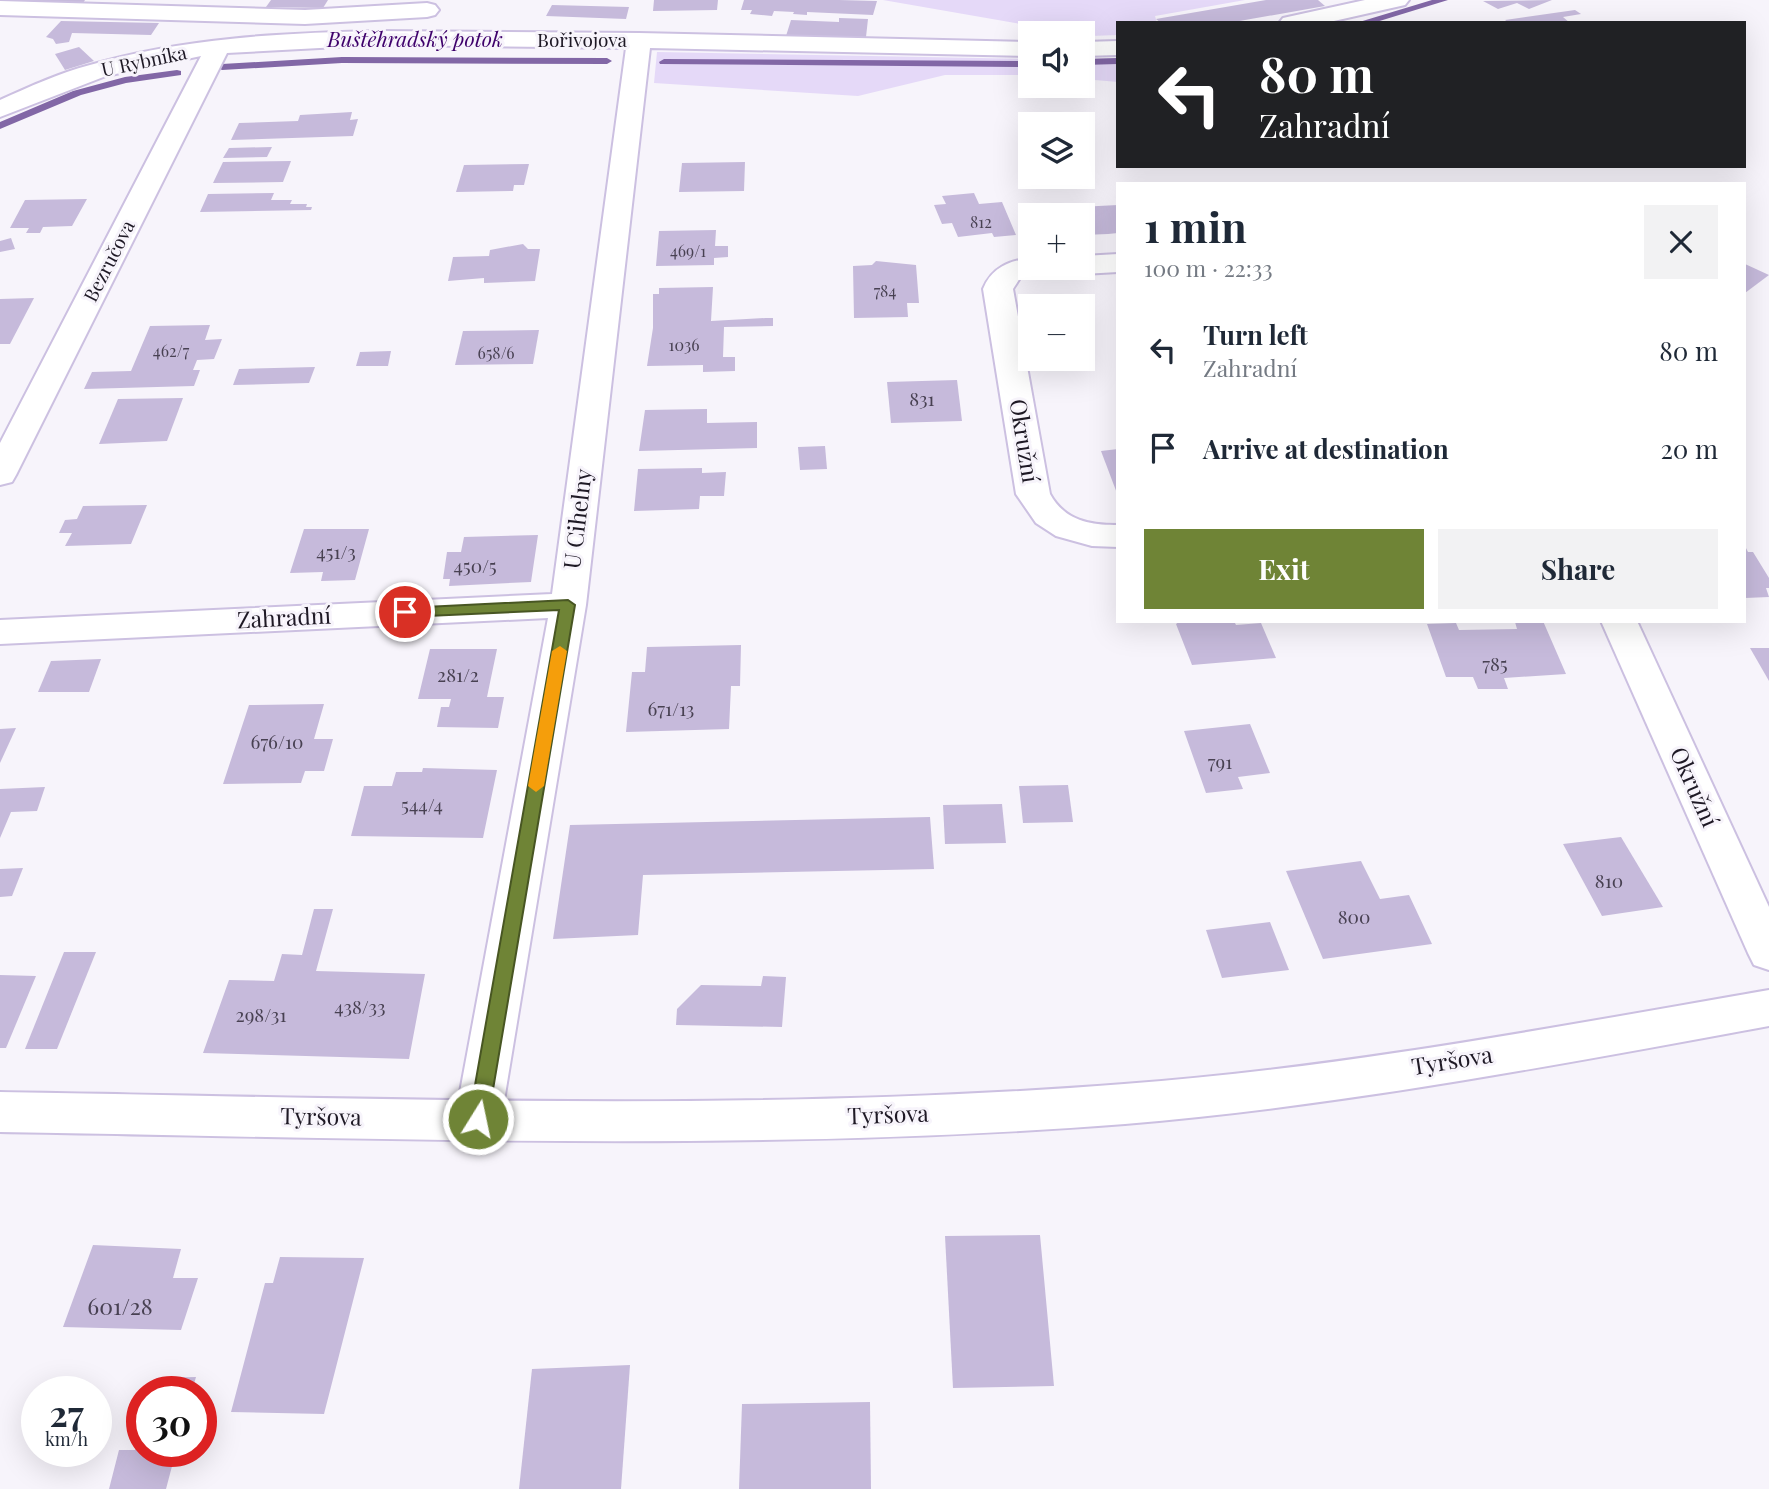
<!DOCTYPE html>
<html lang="en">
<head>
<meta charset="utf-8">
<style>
  body { margin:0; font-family:"Playfair Display",serif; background:#f2f2f3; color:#1f2937; height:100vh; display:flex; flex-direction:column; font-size:26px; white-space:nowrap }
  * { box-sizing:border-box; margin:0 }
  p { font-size:23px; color:#747a83 }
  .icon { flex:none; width:38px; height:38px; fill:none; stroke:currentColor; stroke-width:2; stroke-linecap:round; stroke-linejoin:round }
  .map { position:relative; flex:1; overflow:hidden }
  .panel { position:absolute; left:1116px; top:182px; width:630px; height:441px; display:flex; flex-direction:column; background:#fff; border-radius:0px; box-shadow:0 7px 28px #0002 }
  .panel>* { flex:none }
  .guide { position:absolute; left:1116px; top:21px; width:630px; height:147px; border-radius:0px; box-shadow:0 7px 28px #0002; background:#202124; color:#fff; overflow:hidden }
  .fabs { position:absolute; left:1018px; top:21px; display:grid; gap:14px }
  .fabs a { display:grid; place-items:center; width:77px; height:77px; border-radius:0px; background:#fff; box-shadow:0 7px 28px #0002; font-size:35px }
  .speed { position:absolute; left:21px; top:1376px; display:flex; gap:14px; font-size:35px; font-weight:700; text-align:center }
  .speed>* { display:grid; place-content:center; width:91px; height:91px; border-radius:50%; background:#fff; box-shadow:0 7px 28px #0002; line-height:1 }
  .speed small { font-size:18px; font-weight:400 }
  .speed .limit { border:10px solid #d22; background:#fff; color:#111 }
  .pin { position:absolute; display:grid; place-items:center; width:60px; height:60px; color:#fff; margin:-30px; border:4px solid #fff; border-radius:50%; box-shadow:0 2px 7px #0007 }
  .me { position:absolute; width:77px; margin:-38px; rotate:10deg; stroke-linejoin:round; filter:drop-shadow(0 0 5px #0008) }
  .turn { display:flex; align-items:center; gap:24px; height:147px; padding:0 28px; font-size:32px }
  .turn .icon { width:91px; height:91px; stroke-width:2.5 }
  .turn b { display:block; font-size:49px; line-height:60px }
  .round { display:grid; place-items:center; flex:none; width:74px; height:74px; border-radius:0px; background:#f2f2f3 }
  .overview { display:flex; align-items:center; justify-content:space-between; height:119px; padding:0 28px }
  h1 { font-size:42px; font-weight:700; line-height:52px }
  .action { display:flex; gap:14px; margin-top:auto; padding:14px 28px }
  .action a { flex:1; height:80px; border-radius:0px; background:#6f8436; color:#fff; font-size:28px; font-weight:700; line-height:80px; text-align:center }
  .action a+a { background:#f2f2f3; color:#1f2937 }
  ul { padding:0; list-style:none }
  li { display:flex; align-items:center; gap:21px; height:98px; padding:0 28px }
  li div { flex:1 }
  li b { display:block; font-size:26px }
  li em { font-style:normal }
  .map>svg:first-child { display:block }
</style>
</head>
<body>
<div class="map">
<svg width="1769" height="1489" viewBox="0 0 1769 1489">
  <rect width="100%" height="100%" fill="#f7f4fb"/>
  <!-- green -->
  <g fill="#e5d9f8">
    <path d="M883,0H1245L1155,16L1157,23H1118V35L1090,36Z"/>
    <path d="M657,52L1031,59V75H945L858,96L654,83Z"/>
    <path d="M1118,58V82L1083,79V59Z"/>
  </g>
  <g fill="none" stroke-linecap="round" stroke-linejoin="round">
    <!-- stream -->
    <g fill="#8267a6" fill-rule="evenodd">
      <path d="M1432,0H1448L1373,23H1356Z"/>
      <path d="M342,57L607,58L612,61L607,64L342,63L222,70L217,67L222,64Z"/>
      <path d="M1118,58V64L1083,65V59Z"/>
      <path d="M664,59L1031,61V67L660,64L659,62Z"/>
      <path d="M177,70L181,71V75L126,83L81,95L0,129V122L73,91L125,77Z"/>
    </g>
  </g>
  <!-- building -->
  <g fill="#c6badb">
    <path d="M16,0H85L83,3H14Z"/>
    <path d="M271,0H328L323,8L266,7Z"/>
    <path d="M654,0H718L717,10L653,11Z"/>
    <path d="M744,0H839L877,1L873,15L807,12V15L793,14L794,12L774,11L772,16L750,14L752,10H741Z"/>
    <path d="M1266,0H1318L1325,6L1228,23H1161L1156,19Z"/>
    <path d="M1552,0L1529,9L1517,3L1498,9L1483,1Z"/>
    <path d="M552,5L629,7L626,19L546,16Z"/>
    <path d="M1575,10L1581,14L1563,17L1570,23H1509L1505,20Z"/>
    <path d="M839,18L868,19L866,37L786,36L791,20L839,22Z"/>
    <path d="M61,21L159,23L151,35L72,33L69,42L56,44L53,39L46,37Z"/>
    <path d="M79,47L94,61L65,70L55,54Z"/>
    <path d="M352,112L350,120L358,119L353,136L231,140L239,123L298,121L300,115Z"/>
    <path d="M272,147L267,157L223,158L229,148Z"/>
    <path d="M291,161L283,182L213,183L223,162Z"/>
    <path d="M745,162L744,191L679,192L682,163Z"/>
    <path d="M529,164L524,185H514L513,191L456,192L464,165Z"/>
    <path d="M274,193L271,200H292L290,204H307L306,207H312L311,210L200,212L208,194Z"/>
    <path d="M974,193L979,204L1002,202L1016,235L994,237L992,233L958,237L952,223L942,224L934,205L946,204L942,196Z"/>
    <path d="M87,199L72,226L43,227L40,233H26L29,228H10L25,200Z"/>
    <path d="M1118,205V233L1108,234L1083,235V215H1061L1059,208Z"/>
    <path d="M716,230L715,246H728V257L714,258V265L656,266L659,231Z"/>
    <path d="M11,238L15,249L0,252V241Z"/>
    <path d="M523,244L528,249H540L535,281L484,283V278L448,281L453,257L489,256L490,250Z"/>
    <path d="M876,261L916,265L919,303H907L908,317L854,318L853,266L872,265Z"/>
    <path d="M1745,264L1769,275L1745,293Z"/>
    <path d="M713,287L711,321L766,318H773V326L724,327L723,357H735V371L703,372V365L647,366L653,328V294H659V288Z"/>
    <path d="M34,298L10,344H0V299Z"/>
    <path d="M210,325L205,340L222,339L214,359L197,360L193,370H200L194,386L84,389L92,372L131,371L150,326Z"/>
    <path d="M539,330L533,364L455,365L463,331Z"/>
    <path d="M391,351L388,366H356L360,352Z"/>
    <path d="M315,367L309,383L233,385L239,369Z"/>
    <path d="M957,380L962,421L891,423L887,382Z"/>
    <path d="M183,398L167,441L99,444L118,399Z"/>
    <path d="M707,409V423L757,422V448L639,451L645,410Z"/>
    <path d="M825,446L827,469L800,470L798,447Z"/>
    <path d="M1118,449V496L1101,451Z"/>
    <path d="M702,468V473L726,472L724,496H700L699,509L634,511L638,469Z"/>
    <path d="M147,505L131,544L65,546L72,533H59L65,520L77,519L83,506Z"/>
    <path d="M304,529H369L355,580L321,581L323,572L290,573Z"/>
    <path d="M538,535L531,582L449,586L450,579H443L447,552H461L464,537Z"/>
    <path d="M1745,546L1748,552H1753L1769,578V588H1766L1769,597L1745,598Z"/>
    <path d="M1180,621H1234L1236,625L1261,623L1276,658L1192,665L1176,624Z"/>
    <path d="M1543,621L1566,674L1504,678L1508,689H1478L1473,677H1446L1427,624L1456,623L1459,630L1517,629L1515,622Z"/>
    <path d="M741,645L740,686H731L729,729L626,732L632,672H645L647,647Z"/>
    <path d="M1750,648H1769V681Z"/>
    <path d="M430,649H497L487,697H504L498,728L437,727L441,707H449L451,699H418Z"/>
    <path d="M101,659L89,692H38L51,661Z"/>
    <path d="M324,704L314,739H333L324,771H305L301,783L223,784L249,705Z"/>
    <path d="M1250,724L1270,773L1238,777L1243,789L1206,793L1184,731Z"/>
    <path d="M16,728L0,763V729Z"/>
    <path d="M423,768L497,770L483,838L351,836L364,786H392L396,772H422Z"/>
    <path d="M1068,785L1073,822L1023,823L1019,786Z"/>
    <path d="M45,787L37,811L11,812L0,838V789Z"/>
    <path d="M1002,804L1006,843L945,844L943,805Z"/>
    <path d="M930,817L934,869L643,875L638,935L553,939L570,825Z"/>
    <path d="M1621,837L1663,907L1602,916L1563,844Z"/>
    <path d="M1361,861L1380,899L1409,895L1432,944L1323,959L1286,871Z"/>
    <path d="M23,868L12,896L0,897V869Z"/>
    <path d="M314,909H333L316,971L425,974L409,1059L203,1053L229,980L274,981L282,954L302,955Z"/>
    <path d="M1270,922L1289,970L1222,978L1206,930Z"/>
    <path d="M64,952H96L57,1049H25Z"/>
    <path d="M0,975L36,976L6,1048H0Z"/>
    <path d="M763,976L786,977L782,1027L676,1025L677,1009L701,985L761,986Z"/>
    <path d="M1040,1235L1054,1386L953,1388L945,1236Z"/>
    <path d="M93,1245L181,1249L173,1278H198L181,1330L63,1327Z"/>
    <path d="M280,1257L364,1258L324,1414L231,1412L265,1283H273Z"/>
    <path d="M630,1365L621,1489H519L532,1369Z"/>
    <path d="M196,1377L192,1391H153L156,1378Z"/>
    <path d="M870,1402L871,1489H739L742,1404Z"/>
    <path d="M141,1430L142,1451H176L166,1489H109L119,1450H135Z"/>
  </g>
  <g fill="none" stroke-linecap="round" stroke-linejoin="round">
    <!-- street casing -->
    <g stroke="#ccc0e1" stroke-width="4">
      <g id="street">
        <path d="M1365,0H1409L1405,5L1325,23H1279L1283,18Z"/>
        <path d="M0,1L305,10L427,3L435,5L439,10L435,15L427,17L305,24L0,15Z"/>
        <path d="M376,31L639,33L1031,42V56L650,48L586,605L501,1119L494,1133L478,1139L462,1133L455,1119L548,618L0,644V620L552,594L626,48L376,45L227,53L16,475L12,482L0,485V443L201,56L106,76L0,117V100C29,87 59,73 90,65C183,38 280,33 376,31Z"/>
        <path d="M1118,41V55L1083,56V42Z"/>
        <path d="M1118,254V272L1083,274L1071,268H1083V256Z"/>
        <path d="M1031,258V268H1045L1041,273L1020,278L1013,289L1050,494C1065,521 1090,525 1118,525V547L1092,546L1056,536L1036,523L1016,494L983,289C992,267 1009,261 1031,258Z"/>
        <path d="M1601,621H1637L1769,907V970L1754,965L1748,953Z"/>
      </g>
    </g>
    <!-- secondary casing -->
    <g stroke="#ccc0e1" stroke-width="4">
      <path id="secondary" d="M1769,990V1026C1556,1065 1341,1106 1125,1124C751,1153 374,1138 0,1132V1092C374,1098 751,1113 1124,1084C1341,1068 1555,1027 1769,990Z"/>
    </g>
    <!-- street -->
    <use href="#street" fill="#fff" fill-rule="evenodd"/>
    <!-- secondary -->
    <use href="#secondary" fill="#fff" fill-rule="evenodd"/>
  </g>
  <!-- route -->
  <path fill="#6f8436" stroke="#485623" stroke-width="2" d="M568,600L575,605L488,1119L485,1124L478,1127L472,1124L469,1119L559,610L405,617L398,612L405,608Z"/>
  <!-- slow -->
  <path fill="#f59e0b" d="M560,646L567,651L544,786L536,792L528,786L552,651Z"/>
  <g text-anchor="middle" stroke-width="6" stroke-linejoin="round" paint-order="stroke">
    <!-- far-number labels -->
    <g font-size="16" fill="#484152">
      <text x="981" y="228">812</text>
      <text x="688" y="257">469/1</text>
      <text x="885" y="297">784</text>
      <text x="684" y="351">1036</text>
      <text x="171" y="357">462/7</text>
      <text x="496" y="359">658/6</text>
    </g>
    <!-- far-street labels -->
    <g font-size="19" fill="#1e1925" stroke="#f7f4fb">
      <text x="582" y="47">Bořivojova</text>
      <text transform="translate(144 61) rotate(-12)" y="7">U Rybníka</text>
      <text transform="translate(109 261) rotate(-63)" y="7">Bezručova</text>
    </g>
    <!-- number labels -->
    <g font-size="19" fill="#484152">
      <text x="922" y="406">831</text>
      <text x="336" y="559">451/3</text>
      <text x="475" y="573">450/5</text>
      <text x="1495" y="671">785</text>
      <text x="458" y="682">281/2</text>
      <text x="671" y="716">671/13</text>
      <text x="277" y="749">676/10</text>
      <text x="1220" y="769">791</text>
      <text x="422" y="812">544/4</text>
      <text x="1609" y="888">810</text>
      <text x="1354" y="924">800</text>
      <text x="360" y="1014">438/33</text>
      <text x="261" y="1022">298/31</text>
    </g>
    <!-- far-water labels -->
    <g font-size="21" font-style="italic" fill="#3e016b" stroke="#f7f4fb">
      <text x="415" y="47">Buštěhradský potok</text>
    </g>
    <!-- street labels -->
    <g font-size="23" fill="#1e1925" stroke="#f7f4fb">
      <text transform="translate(1024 441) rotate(81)" y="8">Okružní</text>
      <text transform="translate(578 519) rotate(-83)" y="8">U Cihelny</text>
      <text transform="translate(284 618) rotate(-3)" y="8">Zahradní</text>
      <text transform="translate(1694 787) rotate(66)" y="8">Okružní</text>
      <text transform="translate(1452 1061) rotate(-9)" y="8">Tyršova</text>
      <text transform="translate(888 1115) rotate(-2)" y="8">Tyršova</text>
      <text transform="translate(321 1117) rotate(1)" y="8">Tyršova</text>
    </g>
    <!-- near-number labels -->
    <g font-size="23" fill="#484152">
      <text x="120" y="1315">601/28</text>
    </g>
  </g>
</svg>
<div class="fabs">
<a><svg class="icon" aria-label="sound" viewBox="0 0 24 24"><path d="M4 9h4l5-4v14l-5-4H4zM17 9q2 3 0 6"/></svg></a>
<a><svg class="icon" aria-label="layers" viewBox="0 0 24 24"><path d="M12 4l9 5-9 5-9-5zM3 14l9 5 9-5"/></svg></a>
<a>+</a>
<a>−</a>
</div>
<div class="speed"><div>27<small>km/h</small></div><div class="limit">30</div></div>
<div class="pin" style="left:405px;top:612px;background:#d93025"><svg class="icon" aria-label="arrive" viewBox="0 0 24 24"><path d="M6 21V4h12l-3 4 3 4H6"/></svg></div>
<svg class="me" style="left:478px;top:1119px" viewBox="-20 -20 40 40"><circle r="17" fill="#6f8436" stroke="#fff" stroke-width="3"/><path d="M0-11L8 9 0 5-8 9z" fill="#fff"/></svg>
<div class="guide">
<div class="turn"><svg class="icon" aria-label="left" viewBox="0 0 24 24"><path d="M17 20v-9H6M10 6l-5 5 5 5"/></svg><div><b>80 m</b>Zahradní</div></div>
</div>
<section class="panel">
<div class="overview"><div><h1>1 min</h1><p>100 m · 22:33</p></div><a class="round"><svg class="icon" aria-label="close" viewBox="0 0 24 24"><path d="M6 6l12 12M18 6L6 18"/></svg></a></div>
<ul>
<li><svg class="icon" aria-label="left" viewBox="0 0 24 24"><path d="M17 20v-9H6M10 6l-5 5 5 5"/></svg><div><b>Turn left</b><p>Zahradní</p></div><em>80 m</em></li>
<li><svg class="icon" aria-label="arrive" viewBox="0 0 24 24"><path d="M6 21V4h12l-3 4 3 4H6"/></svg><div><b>Arrive at destination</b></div><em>20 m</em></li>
</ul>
<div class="action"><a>Exit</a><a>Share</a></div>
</section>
</div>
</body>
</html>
